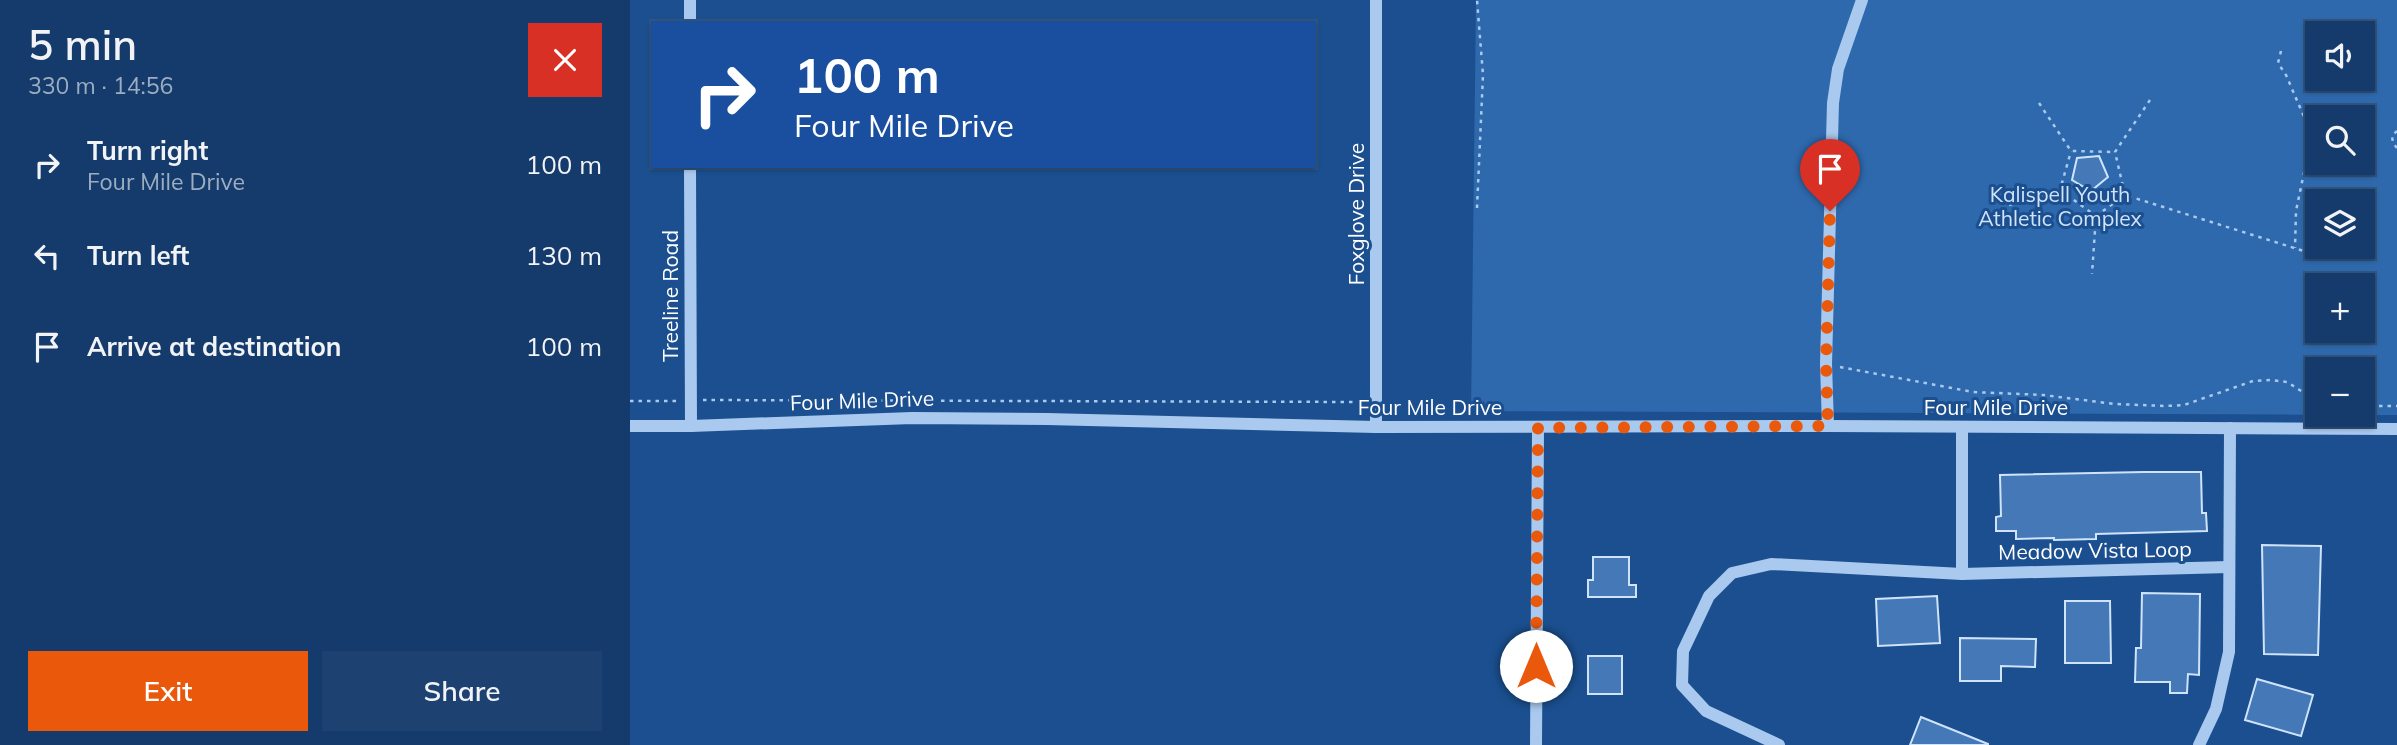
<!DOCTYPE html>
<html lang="en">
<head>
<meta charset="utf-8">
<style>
  body { margin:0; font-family:Mulish,sans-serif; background:#1d4271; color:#f1f3f6; height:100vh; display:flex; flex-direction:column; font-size:26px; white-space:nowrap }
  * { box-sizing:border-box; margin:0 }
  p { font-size:23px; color:#9dadc1 }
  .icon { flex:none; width:38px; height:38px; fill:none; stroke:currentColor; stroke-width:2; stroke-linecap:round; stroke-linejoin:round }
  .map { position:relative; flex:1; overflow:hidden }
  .details { display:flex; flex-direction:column; background:#143b6b; width:630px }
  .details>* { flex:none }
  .banner { position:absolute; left:21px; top:21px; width:665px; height:147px; border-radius:0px; box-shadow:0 2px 5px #0004,0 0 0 2px #33557e; background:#1a4fa0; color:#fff; overflow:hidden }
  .fabs { position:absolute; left:1675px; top:21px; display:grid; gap:14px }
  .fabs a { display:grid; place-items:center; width:70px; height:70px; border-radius:0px; background:#143b6b; box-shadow:0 2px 5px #0004,0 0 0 2px #33557e; font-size:35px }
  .pin { position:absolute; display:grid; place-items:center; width:60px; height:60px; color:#fff; margin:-72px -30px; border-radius:50% 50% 50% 0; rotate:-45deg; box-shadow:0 0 7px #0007 }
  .pin .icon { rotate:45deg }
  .me { position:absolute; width:77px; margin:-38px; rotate:0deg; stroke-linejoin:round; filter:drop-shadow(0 0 5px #0008) }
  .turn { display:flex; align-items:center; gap:24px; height:147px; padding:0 28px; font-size:32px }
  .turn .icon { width:91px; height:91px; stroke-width:2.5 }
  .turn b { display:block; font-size:49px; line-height:60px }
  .round { display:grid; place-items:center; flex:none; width:74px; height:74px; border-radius:0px; background:#1d4271 }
  .overview { display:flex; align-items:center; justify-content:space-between; height:119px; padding:0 28px }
  h1 { font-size:42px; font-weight:600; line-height:52px }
  .action { display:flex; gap:14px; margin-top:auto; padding:14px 28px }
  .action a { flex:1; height:80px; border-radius:0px; background:#ea580c; color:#fff; font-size:28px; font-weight:600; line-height:80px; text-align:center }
  .action a+a { background:#1d4271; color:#f1f3f6 }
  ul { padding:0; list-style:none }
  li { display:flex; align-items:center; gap:21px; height:91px; padding:0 28px }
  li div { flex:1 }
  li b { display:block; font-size:26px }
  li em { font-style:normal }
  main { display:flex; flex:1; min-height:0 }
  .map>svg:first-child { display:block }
</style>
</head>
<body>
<main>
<section class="details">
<div class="overview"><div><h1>5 min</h1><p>330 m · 14:56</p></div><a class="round" style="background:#d93025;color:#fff"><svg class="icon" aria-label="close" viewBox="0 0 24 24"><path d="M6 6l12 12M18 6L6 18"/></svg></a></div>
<ul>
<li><svg class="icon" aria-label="right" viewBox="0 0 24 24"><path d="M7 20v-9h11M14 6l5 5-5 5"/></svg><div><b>Turn right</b><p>Four Mile Drive</p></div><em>100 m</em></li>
<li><svg class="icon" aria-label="left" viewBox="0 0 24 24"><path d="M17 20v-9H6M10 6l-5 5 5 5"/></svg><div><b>Turn left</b></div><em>130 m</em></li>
<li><svg class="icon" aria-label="arrive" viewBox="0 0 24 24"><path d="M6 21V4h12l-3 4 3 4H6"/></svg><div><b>Arrive at destination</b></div><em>100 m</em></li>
</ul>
<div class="action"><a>Exit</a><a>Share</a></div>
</section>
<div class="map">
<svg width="1767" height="745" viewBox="0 0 1767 745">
  <rect width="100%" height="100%" fill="#1b4f8f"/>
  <!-- green -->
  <path fill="#2e69ad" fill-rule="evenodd" d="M846,0H1767V415L841,411ZM1687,33H1732V79H1687ZM1687,117H1732V163H1687ZM1687,201H1732V247H1687ZM1687,285H1732V331H1687ZM1687,369H1732V415H1687Z"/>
  <!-- building -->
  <g fill="#4478b7" stroke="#cfe3fa" stroke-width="2">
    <path d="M1469,156L1478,177L1461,191L1442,180L1447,158Z"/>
    <path d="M1514,472H1571L1572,513H1576L1577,531L1466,534V539L1424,540V538L1386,539V531H1366V517L1371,516L1370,475Z"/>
    <path d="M1632,545L1691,546L1688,655L1634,654Z"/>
    <path d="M963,557H999V585H1006V597H958V580H963Z"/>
    <path d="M1512,593L1570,594L1569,675L1558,674L1557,693H1540V682H1505L1506,648H1511Z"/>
    <path d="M1307,596L1310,643L1248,646L1246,599Z"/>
    <path d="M1435,601H1480L1481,663H1435Z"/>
    <path d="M1330,638L1406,639L1405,667L1371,666V681H1330Z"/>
    <rect x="958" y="656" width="34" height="38"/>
    <path d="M1627,679L1683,695L1671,736L1615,720Z"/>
    <path d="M1291,717L1358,744V745H1280Z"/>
  </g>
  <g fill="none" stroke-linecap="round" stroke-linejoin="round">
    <!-- path -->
    <g stroke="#a9c9ee" stroke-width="2.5" stroke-dasharray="3.5 5" stroke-linecap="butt">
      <path d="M1651,51L1648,63L1656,75L1675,119L1676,163L1666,211L1665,248"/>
      <path d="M1520,100L1485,152L1495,195L1693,257"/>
      <path d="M1409,103L1441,151L1485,152"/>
      <path d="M1767,131L1762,136L1763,143L1767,148"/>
      <path d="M1430,190L1466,216L1462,274"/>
      <path d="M1379,205L1430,190L1441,151"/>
      <path d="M847,208L853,75L847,0"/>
      <path d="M1466,216L1495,195"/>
      <path d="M1210,367L1343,392L1413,395L1485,404L1536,406L1554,405L1623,381L1641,380L1657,382L1687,401"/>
      <path d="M73,400L732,402"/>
      <path d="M0,401H49"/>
      <path d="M759,403L778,404L795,414"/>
      <path d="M1732,406H1767"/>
    </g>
    <!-- minor -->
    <g stroke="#a9c9ee" stroke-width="12">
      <path d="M60,0V23"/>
      <path d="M60,166L61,426"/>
      <path d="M0,426H61L282,418L417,419L746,427L1198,426L1767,429"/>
      <path d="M1198,426L1196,364L1203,103L1208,69L1232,0"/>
      <path d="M746,427V0"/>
      <path d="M1332,427V574"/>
      <path d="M906,745L908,428"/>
      <path d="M1149,745L1076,711L1052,685L1053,651L1079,596L1102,573L1141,564L1332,574L1599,567"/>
      <path d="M1569,745L1586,709L1599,652L1600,428"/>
    </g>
  </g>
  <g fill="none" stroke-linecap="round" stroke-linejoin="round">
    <!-- route -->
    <path stroke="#ea580c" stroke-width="12" stroke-dasharray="0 21.6" d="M906,666L908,428L1198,426L1196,364L1200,211"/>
  </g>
  <g text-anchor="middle" stroke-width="6" stroke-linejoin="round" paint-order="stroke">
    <!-- park labels -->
    <g font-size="21" fill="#cfe3fa" stroke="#1b4f8f">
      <text x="1430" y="202">Kalispell Youth<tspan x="1430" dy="24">Athletic Complex</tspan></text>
    </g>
    <!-- street labels -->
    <g font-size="21" fill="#fff" stroke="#1b4f8f">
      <text transform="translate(727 214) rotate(-90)" y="7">Foxglove Drive</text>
      <text transform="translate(41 296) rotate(-90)" y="7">Treeline Road</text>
      <text transform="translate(232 401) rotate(-2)" y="7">Four Mile Drive</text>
      <text x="800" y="415">Four Mile Drive</text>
      <text x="1366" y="415">Four Mile Drive</text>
      <text transform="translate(1465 551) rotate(-1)" y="7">Meadow Vista Loop</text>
    </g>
  </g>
</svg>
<div class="fabs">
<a><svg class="icon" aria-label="sound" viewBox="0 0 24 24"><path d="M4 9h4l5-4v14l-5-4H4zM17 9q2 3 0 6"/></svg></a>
<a><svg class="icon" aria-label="search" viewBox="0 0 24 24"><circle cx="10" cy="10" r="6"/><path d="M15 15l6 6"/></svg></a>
<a><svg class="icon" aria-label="layers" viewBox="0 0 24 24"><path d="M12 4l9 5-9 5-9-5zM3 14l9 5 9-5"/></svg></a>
<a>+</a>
<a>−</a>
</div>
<div class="pin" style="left:1200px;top:211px;background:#d93025"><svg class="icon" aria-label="arrive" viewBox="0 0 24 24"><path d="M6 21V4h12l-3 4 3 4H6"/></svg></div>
<svg class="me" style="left:906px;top:666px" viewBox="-20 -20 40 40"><circle r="19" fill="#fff"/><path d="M0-13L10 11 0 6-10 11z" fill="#ea580c"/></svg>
<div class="banner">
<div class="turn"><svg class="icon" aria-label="right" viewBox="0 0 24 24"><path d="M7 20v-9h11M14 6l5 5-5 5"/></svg><div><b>100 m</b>Four Mile Drive</div></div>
</div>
</div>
</main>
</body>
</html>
